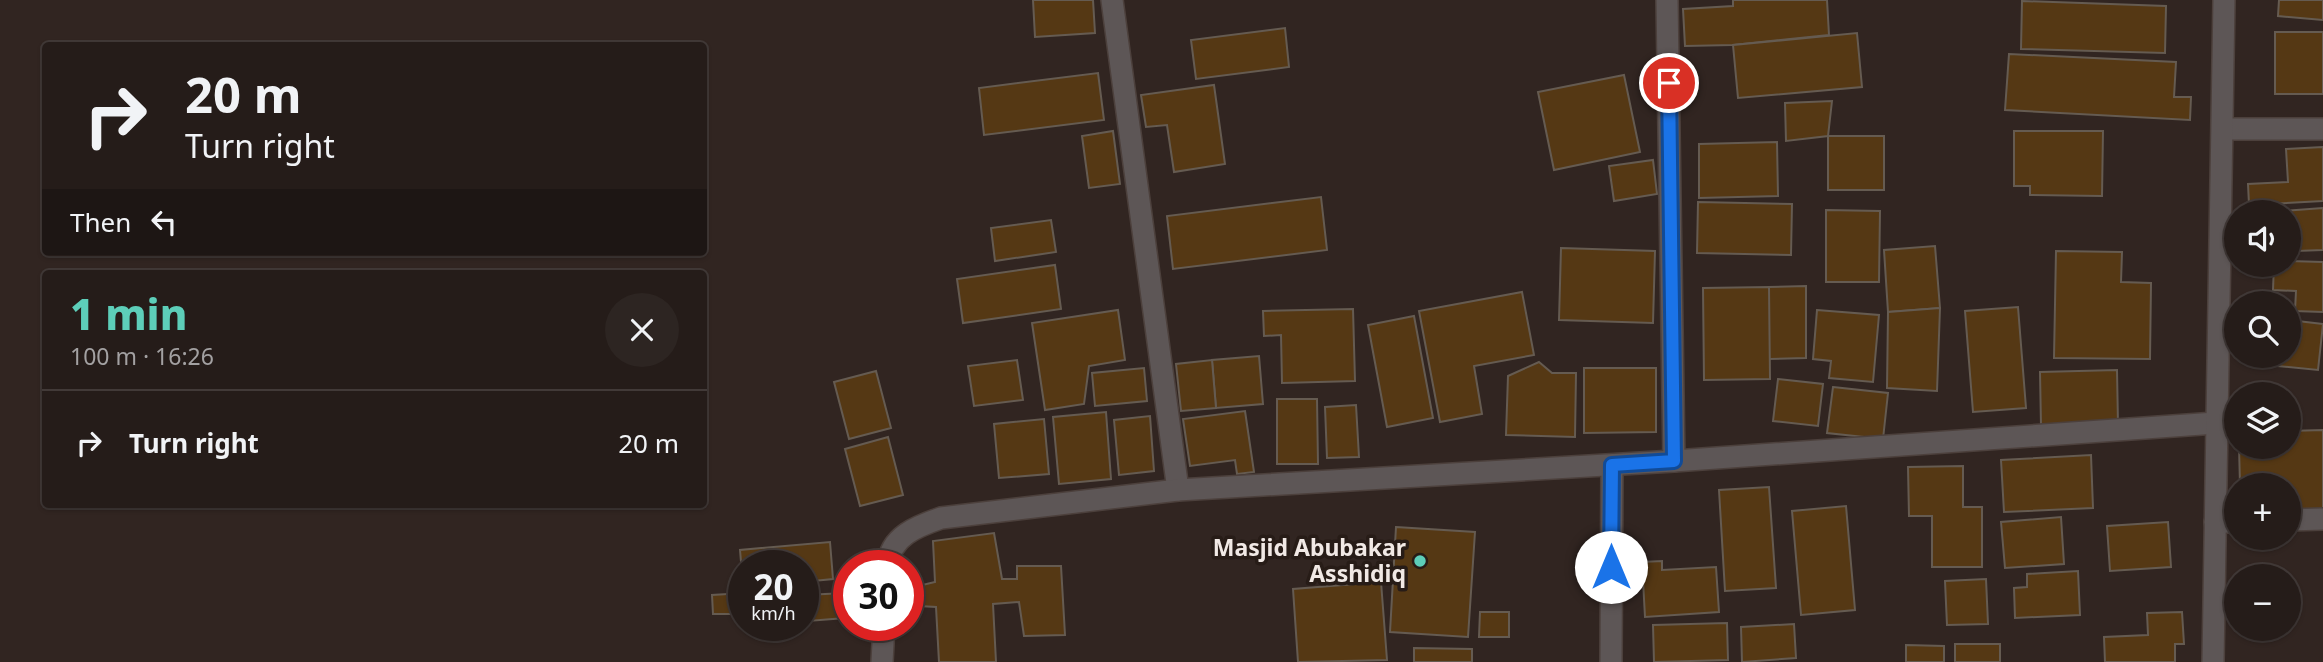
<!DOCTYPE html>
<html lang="en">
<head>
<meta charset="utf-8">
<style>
  body { margin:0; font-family:"Noto Sans",sans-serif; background:#2d2522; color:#f1f3f6; height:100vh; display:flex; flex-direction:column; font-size:26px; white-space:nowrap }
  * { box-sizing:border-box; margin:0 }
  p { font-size:23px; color:#a3a1a2 }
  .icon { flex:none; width:38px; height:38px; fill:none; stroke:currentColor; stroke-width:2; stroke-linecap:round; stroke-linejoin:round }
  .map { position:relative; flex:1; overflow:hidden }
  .panel { position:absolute; left:42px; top:270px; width:665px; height:238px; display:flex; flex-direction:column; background:#251c19; border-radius:7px; box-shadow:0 2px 5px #0004,0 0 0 2px #423a38 }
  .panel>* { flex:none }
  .guide { position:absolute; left:42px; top:42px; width:665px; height:214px; border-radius:7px; box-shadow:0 2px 5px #0004,0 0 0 2px #423a38; background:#251c19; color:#f1f3f6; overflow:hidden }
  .tools { position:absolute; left:2224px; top:200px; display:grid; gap:14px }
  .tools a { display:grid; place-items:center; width:77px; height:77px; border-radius:50%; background:#251c19; box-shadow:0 2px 5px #0004,0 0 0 2px #423a38; font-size:35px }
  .speed { position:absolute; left:728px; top:550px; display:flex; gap:14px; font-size:35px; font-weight:700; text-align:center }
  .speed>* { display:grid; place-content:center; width:91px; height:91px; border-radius:50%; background:#251c19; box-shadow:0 2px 5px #0004,0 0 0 2px #423a38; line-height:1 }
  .speed small { font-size:18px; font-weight:400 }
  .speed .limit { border:10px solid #d22; background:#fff; color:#111 }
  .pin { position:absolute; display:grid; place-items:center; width:60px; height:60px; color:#fff; margin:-30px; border:4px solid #fff; border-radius:50%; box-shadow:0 2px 7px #0007 }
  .me { position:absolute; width:77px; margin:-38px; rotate:0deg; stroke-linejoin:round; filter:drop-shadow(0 0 5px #0008) }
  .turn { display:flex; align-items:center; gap:24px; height:147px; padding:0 28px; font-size:32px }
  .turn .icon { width:91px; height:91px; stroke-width:2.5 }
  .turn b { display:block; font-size:49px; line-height:60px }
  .then { display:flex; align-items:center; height:66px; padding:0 28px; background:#0003; gap:14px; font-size:26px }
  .round { display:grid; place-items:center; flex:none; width:74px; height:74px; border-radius:37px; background:#2d2522 }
  .headline { display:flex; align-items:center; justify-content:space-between; height:119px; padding:0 28px }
  h1 { font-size:42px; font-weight:800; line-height:52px; color:#5dceb9 }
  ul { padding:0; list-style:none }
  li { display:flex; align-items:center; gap:21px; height:105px; padding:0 28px; border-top:2px solid #423a38 }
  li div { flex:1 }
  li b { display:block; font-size:26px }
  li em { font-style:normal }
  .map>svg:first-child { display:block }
</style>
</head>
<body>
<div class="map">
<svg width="2323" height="662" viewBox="0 0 2323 662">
  <rect width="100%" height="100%" fill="#312521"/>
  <!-- building -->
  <g fill="#553814" stroke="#655b51" stroke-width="2">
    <path d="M1033,0H1093L1095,33L1035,37Z"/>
    <path d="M1733,0H1827L1829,35L1733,45L1685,46L1683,9L1733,6Z"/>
    <path d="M2279,0H2323V20L2278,16Z"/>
    <path d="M2022,1L2166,6L2165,53L2021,49Z"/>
    <path d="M1285,28L1289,67L1196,79L1191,40Z"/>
    <rect x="2275" y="32" width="48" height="62"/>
    <path d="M1857,33L1862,87L1738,98L1733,45Z"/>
    <path d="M2009,54L2176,62L2174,97H2191L2190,120L2005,110Z"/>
    <path d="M1098,73L1104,120L984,135L979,88Z"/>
    <path d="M1624,75L1640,152L1554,170L1538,92Z"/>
    <path d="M1214,85L1225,164L1174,172L1167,125L1146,127L1141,95Z"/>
    <path d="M1832,101L1828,136L1786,141L1785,103Z"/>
    <path d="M1113,131L1120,184L1089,188L1082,136Z"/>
    <path d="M2014,131H2103L2102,196L2030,195V186H2014Z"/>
    <rect x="1828" y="136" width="56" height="54"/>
    <path d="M1777,142L1778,196L1699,198V144Z"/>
    <path d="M2323,147V201L2249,205L2248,184L2288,182L2286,149Z"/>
    <path d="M1653,160L1657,194L1614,201L1609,166Z"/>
    <path d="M1321,197L1327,250L1173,269L1167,216Z"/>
    <path d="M1698,202L1792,204L1791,255L1697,253Z"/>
    <path d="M2323,208V250L2296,251L2295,242L2289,243V212H2271Z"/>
    <path d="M1826,210L1880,211L1879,282H1826Z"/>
    <path d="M1051,220L1056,252L995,261L991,228Z"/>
    <path d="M1935,246L1940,308L1888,312L1884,250Z"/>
    <path d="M1561,248L1655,251L1653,323L1559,320Z"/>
    <path d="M2056,251L2122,252L2121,282L2151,283L2150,359L2054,358Z"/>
    <path d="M2289,261L2323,262V312L2295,311L2296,291L2273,290L2274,264H2289Z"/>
    <path d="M1055,265L1061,309L963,323L957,279Z"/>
    <path d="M1806,286V358L1769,359V287Z"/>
    <path d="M1769,287L1770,379L1704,380L1703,288Z"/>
    <path d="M1522,292L1534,355L1474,366L1482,414L1440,422L1419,311Z"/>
    <path d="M2018,307L2026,408L1973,412L1965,311Z"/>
    <path d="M1940,308L1937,391L1887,388L1888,312Z"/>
    <path d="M1353,309L1355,381L1282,383L1281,335L1264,336L1263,311Z"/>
    <path d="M1118,310L1125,360L1089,366L1084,404L1045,410L1032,323Z"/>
    <path d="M1817,310L1879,315L1873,382L1829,378L1831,361L1813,359Z"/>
    <path d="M1414,316L1433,418L1387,427L1368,325Z"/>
    <path d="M2289,320L2323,324L2318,370L2267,365L2268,355H2289Z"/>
    <path d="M1259,356L1263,404L1216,408L1212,360Z"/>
    <path d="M1017,360L1023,400L974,406L968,366Z"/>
    <path d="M1212,360L1216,408L1181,411L1176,364Z"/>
    <path d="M1539,362L1552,373H1576L1575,437L1506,435L1508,376Z"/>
    <path d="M1144,368L1147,401L1095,406L1092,373Z"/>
    <path d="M1584,368H1656V432L1584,433Z"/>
    <path d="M2117,370L2118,425L2041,426L2040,372Z"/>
    <path d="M876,371L891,428L849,439L834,382Z"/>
    <path d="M1778,379L1823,384L1818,426L1773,421Z"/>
    <path d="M1833,387L1888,393L1883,439L1827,433Z"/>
    <path d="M1277,399H1317L1318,464H1277Z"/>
    <path d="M1356,405L1359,457L1327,458L1325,407Z"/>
    <path d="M1245,411L1254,472L1237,474L1235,460L1190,466L1183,419Z"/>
    <path d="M1106,412L1111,479L1059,484L1053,417Z"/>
    <path d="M1150,416L1154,471L1119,475L1114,420Z"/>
    <path d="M1044,419L1049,474L999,478L994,424Z"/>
    <path d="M2323,430V512L2289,513V485H2240L2239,446H2289V431Z"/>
    <path d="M888,437L903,495L860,506L845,449Z"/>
    <path d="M2091,455L2093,508L2004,512L2001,460Z"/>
    <path d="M1963,466V507H1982V567H1932V516H1909L1908,467Z"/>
    <path d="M1769,487L1776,588L1725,591L1719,490Z"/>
    <path d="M1846,506L1855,610L1801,615L1792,511Z"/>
    <path d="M2061,517L2064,564L2005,568L2001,522Z"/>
    <path d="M2168,522L2171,567L2110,571L2107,526Z"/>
    <path d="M1396,527L1475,532L1468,637L1390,632Z"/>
    <path d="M994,533L1002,579H1017V566H1061L1065,635L1024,636L1019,602L993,604L996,662H939L936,607L919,606L914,587L935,582L933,541Z"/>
    <path d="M830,542L833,579L803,582V565H744L743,586L740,550Z"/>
    <path d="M1662,561V570L1716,567L1719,612L1645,617L1642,562Z"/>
    <path d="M2078,571L2080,615L2015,618L2014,588L2027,587V574Z"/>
    <path d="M1986,579L1988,624L1947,625L1945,581Z"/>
    <path d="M1381,582L1387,660L1298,662L1293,589Z"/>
    <path d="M744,593V614H713L712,595Z"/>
    <path d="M844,593L845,618L808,621L806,595Z"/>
    <path d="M1480,612H1509V637H1479Z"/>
    <path d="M2182,612L2184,644H2175V662H2105L2104,637L2148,635L2147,613Z"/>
    <path d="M1727,623L1728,660L1654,662L1653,625Z"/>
    <path d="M1794,624L1796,658L1742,662L1741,627Z"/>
    <rect x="1955" y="644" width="45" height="18"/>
    <path d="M1906,645L1944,646V662H1906Z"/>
    <path d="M1414,648L1472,649V662H1414Z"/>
  </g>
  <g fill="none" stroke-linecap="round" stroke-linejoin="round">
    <!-- street casing -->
    <g stroke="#4c403c" stroke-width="24">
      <g id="street">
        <path d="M1112,0L1178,490"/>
        <path d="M1667,0L1674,461"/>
        <path d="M2223,129H2323"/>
        <path d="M2289,520L2323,519"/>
        <path d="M2215,522H2236"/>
        <path d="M888,565C890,536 918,526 941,518L1178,490L1674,461L2216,423"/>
        <path d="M882,662L884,625"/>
        <path d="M1611,662L1612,465"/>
        <path d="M2213,662L2224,0"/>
      </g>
    </g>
    <!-- street -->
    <use href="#street" stroke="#5d5656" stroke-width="21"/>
  </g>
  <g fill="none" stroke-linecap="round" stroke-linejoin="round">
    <!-- route casing -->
    <g stroke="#114b97" stroke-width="18">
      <path id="route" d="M1611,567L1612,465L1674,461L1669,83"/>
    </g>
    <!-- route -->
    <use href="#route" stroke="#1a73e8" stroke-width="12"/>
  </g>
  <!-- markers -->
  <circle fill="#5dceb9" stroke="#271c17" stroke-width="2.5" cx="1420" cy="561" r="7"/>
  <g text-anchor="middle" stroke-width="7" stroke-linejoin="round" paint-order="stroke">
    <!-- poi labels -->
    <g font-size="23" font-weight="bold" fill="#f1e9e5" stroke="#271c17" text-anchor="end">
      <text x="1406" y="556">Masjid Abubakar<tspan x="1406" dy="26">Asshidiq</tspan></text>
    </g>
  </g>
</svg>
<div class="tools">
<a><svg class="icon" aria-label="sound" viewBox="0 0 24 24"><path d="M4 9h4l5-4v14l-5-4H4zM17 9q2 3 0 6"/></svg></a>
<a><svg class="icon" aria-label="search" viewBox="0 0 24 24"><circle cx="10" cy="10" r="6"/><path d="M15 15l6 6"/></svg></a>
<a><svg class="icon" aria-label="layers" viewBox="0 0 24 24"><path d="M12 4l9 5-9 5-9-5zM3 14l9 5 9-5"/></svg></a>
<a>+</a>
<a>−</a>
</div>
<div class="speed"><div>20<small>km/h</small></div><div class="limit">30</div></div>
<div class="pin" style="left:1669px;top:83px;background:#d93025"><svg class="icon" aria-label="arrive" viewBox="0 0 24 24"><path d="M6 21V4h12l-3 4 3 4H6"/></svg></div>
<svg class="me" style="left:1611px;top:567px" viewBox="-20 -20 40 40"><circle r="19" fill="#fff"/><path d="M0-13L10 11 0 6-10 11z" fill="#1a73e8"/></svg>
<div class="guide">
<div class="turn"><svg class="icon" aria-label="right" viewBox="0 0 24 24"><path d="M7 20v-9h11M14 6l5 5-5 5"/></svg><div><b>20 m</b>Turn right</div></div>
<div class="then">Then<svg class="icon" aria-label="left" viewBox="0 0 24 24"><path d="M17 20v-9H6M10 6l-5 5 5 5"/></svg></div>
</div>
<section class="panel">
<div class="headline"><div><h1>1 min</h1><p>100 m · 16:26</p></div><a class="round"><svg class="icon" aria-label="close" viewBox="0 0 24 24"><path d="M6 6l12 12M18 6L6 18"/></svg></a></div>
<ul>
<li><svg class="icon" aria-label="right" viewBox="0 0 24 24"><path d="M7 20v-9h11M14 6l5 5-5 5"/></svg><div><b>Turn right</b></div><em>20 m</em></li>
</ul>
</section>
</div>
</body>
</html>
